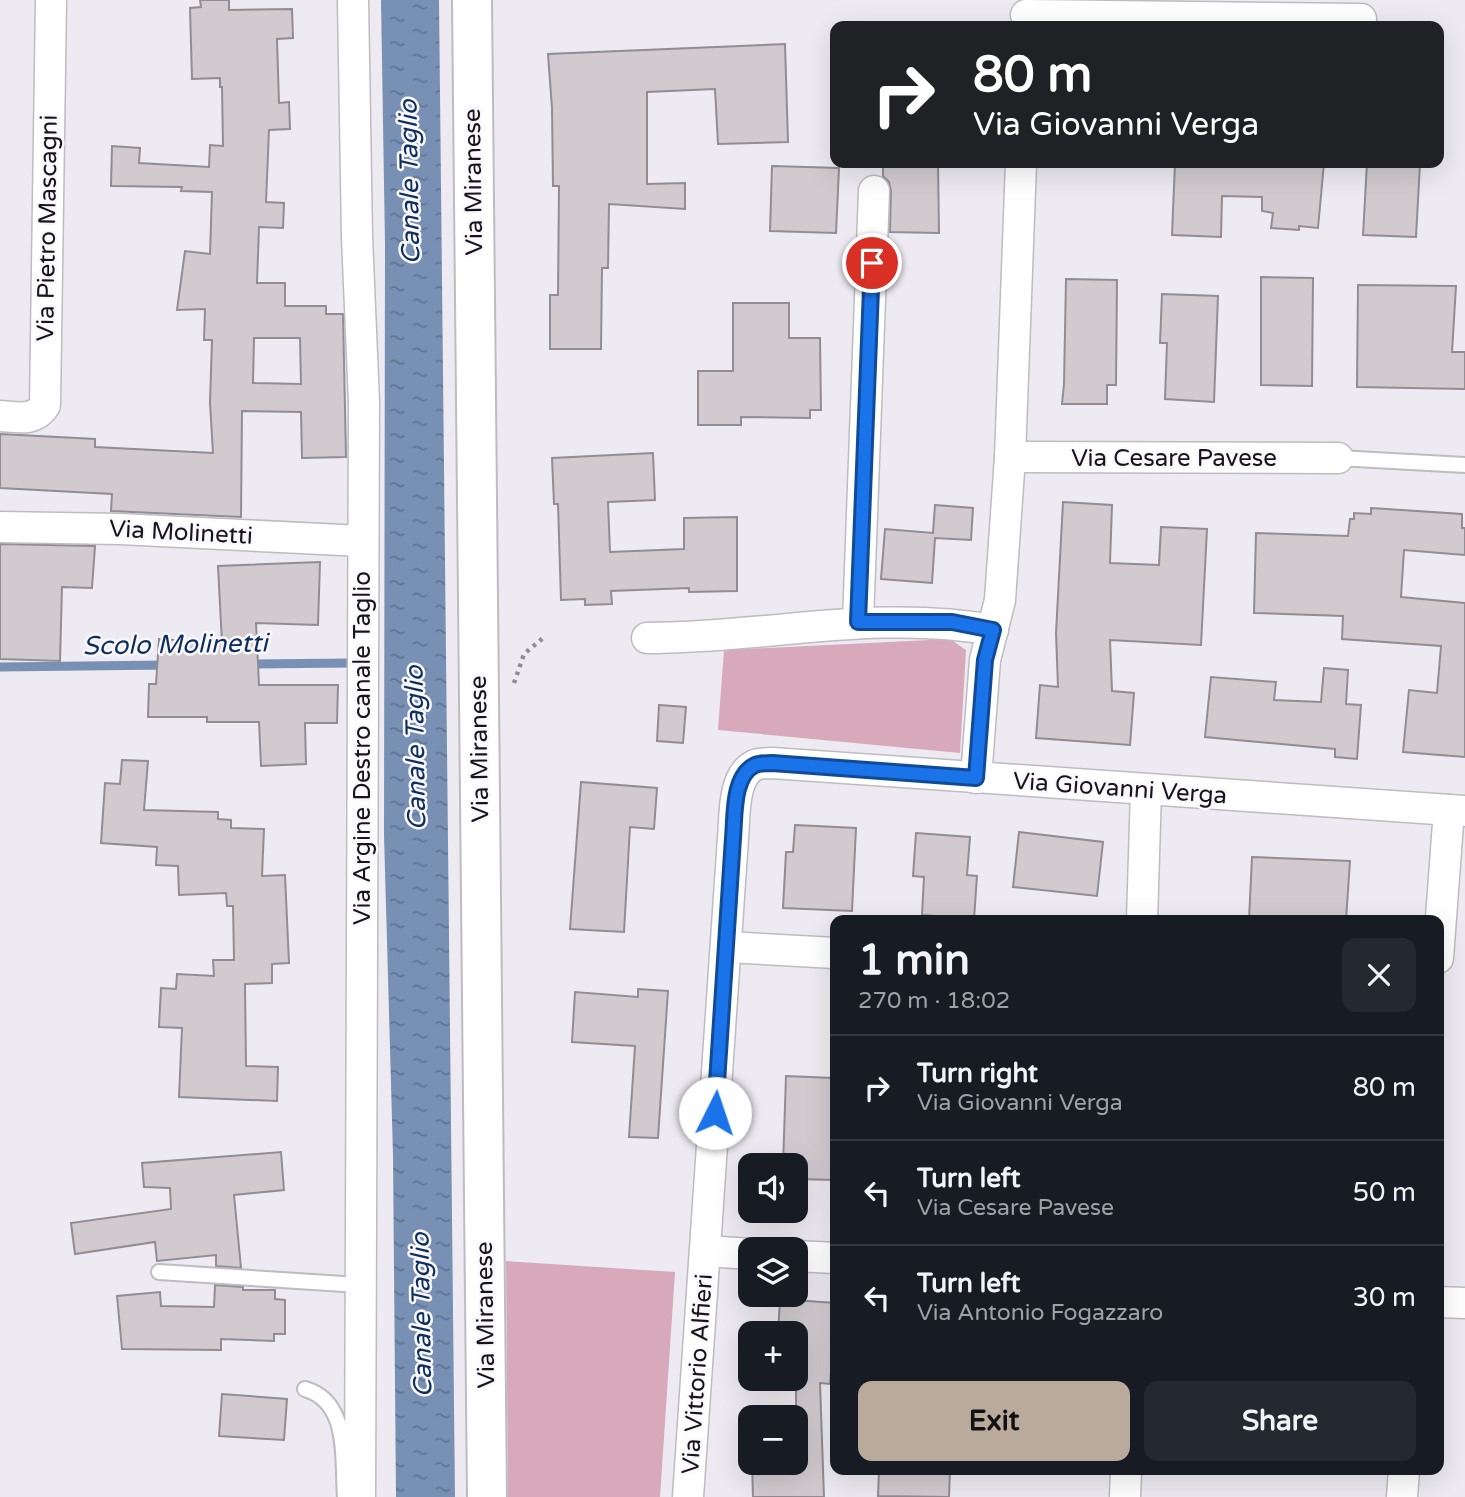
<!DOCTYPE html>
<html lang="en">
<head>
<meta charset="utf-8">
<style>
  body { margin:0; font-family:"Varela Round",sans-serif; background:#242831; color:#f1f3f6; height:100vh; display:flex; flex-direction:column; font-size:26px; white-space:nowrap }
  * { box-sizing:border-box; margin:0 }
  p { font-size:23px; color:#9ea1a6 }
  .icon { flex:none; width:38px; height:38px; fill:none; stroke:currentColor; stroke-width:2; stroke-linecap:round; stroke-linejoin:round }
  .map { position:relative; flex:1; overflow:hidden }
  .drawer { position:absolute; left:830px; top:915px; width:614px; height:560px; display:flex; flex-direction:column; background:#171b24; border-radius:14px; box-shadow:0 7px 28px #0002 }
  .drawer>* { flex:none }
  .banner { position:absolute; left:830px; top:21px; width:614px; height:147px; border-radius:14px; box-shadow:0 7px 28px #0002; background:#202124; color:#fff; overflow:hidden }
  .buttons { position:absolute; left:738px; top:1153px; display:grid; gap:14px }
  .buttons a { display:grid; place-items:center; width:70px; height:70px; border-radius:14px; background:#171b24; box-shadow:0 7px 28px #0002; font-size:35px }
  .pin { position:absolute; display:grid; place-items:center; width:60px; height:60px; color:#fff; margin:-30px; border:4px solid #fff; border-radius:50%; box-shadow:0 2px 7px #0007 }
  .me { position:absolute; width:77px; margin:-38px; rotate:4deg; stroke-linejoin:round; filter:drop-shadow(0 0 5px #0008) }
  .turn { display:flex; align-items:center; gap:24px; height:147px; padding:0 28px; font-size:32px }
  .turn .icon { width:91px; height:91px; stroke-width:2.5 }
  .turn b { display:block; font-size:49px; line-height:60px }
  .round { display:grid; place-items:center; flex:none; width:74px; height:74px; border-radius:14px; background:#242831 }
  .headline { display:flex; align-items:center; justify-content:space-between; height:119px; padding:0 28px }
  h1 { font-size:42px; font-weight:700; line-height:52px }
  .action { display:flex; gap:14px; margin-top:auto; padding:14px 28px }
  .action a { flex:1; height:80px; border-radius:14px; background:#b9aa9b; color:#111; font-size:28px; font-weight:700; line-height:80px; text-align:center }
  .action a+a { background:#242831; color:#f1f3f6 }
  ul { padding:0; list-style:none }
  li { display:flex; align-items:center; gap:21px; height:105px; padding:0 28px; border-top:2px solid #363941 }
  li div { flex:1 }
  li b { display:block; font-size:26px }
  li em { font-style:normal }
  .map>svg:first-child { display:block }
</style>
</head>
<body>
<div class="map">
<svg width="1465" height="1497" viewBox="0 0 1465 1497">
  <defs>
    <pattern id="water-ripples" width="26" height="14" patternUnits="userSpaceOnUse" patternTransform="scale(1.75)"><rect width="26" height="14" fill="#7790b4"/><path d="M2 4q2-2 4 0t4 0M15 11q2-2 4 0t4 0" fill="none" stroke="#617491"/></pattern>
  </defs>
  <rect width="100%" height="100%" fill="#edeaf1"/>
  <!-- green -->
  <g fill="#d7a9bb">
    <path d="M950,639L966,650L960,753L718,730L724,650Z"/>
    <path d="M506,1261L675,1272L660,1497H508Z"/>
  </g>
  <!-- water -->
  <path fill="url(#water-ripples)" d="M381,0H439L455,1497H396L393,1155L384,835L385,244Z"/>
  <g fill="none" stroke-linecap="round" stroke-linejoin="round">
    <!-- stream -->
    <g stroke="#7790b4" stroke-width="9">
      <path d="M246,664L350,663"/>
      <path d="M0,667L169,665"/>
    </g>
  </g>
  <!-- building -->
  <g fill="#d1cbd0" stroke="#928d92" stroke-width="2" fill-rule="evenodd">
    <path d="M200,0H229V10L292,9L293,38L277,39L279,103L289,102L290,129L269,130L266,202L284,203L283,228L259,227L257,283H285V306H326V314H343L346,457L302,458L301,412L242,411L241,517L111,511L112,494L0,488V434L95,439V447L213,453L210,403L212,340H204L205,309L177,310L185,251L210,254L212,192L181,191L182,187L111,186L112,146L140,148L139,163L209,167L210,145L223,146L222,87H220V78L192,79L190,8L201,7ZM254,338H300L301,384L253,383Z"/>
    <path d="M785,44L788,142L718,144L715,89L647,92V184L685,183V209L609,204L608,268H602L601,349H550V295H558L559,186H553L552,108L548,54Z"/>
    <path d="M908,163H938L939,233L890,232L891,191L889,182L883,176V164L908,165Z"/>
    <path d="M1175,163H1324L1318,228L1299,226V230L1271,228L1273,213L1262,211V197L1222,196L1221,237L1172,235Z"/>
    <path d="M1367,163H1420L1416,237L1363,235Z"/>
    <path d="M772,166L839,168L836,233L770,231Z"/>
    <path d="M1261,277L1313,278L1312,386L1261,385Z"/>
    <path d="M1066,279L1117,280L1116,385H1107V404H1062L1064,384Z"/>
    <path d="M1358,285L1456,286L1452,352H1465V389L1357,387Z"/>
    <path d="M1162,294L1218,296L1214,402L1165,399L1167,343H1160Z"/>
    <path d="M733,303H789V338H820L821,410H810V418L741,417V425H698V371H733Z"/>
    <path d="M653,453L655,500L608,502L610,552L684,549V518L737,517V591L689,592V588L611,591L612,604L585,605V599L561,600L558,504H554L552,458Z"/>
    <path d="M1063,502L1112,505L1110,563L1159,565L1161,527L1207,529L1201,645L1110,640L1112,691L1134,693L1130,745L1036,738L1040,685L1058,687L1056,633Z"/>
    <path d="M935,505L973,508L971,540L935,538L932,583L881,579L885,529L933,533Z"/>
    <path d="M1371,508L1462,514V528H1465V555L1404,550L1401,597L1465,603V757L1403,752L1409,690L1437,693L1441,646L1342,639L1343,616L1254,613L1256,533L1348,536L1350,519H1354V513L1371,514Z"/>
    <path d="M0,544L95,546L92,588L62,587L60,661L0,659Z"/>
    <path d="M320,562L318,625L256,623L259,685H338L337,723H305L306,764L261,766L259,722H207V717H148L149,684H156L159,639L222,643L218,566Z"/>
    <path d="M1324,668L1348,670L1346,704L1361,705L1357,759L1335,757V749L1205,737L1211,677L1276,682L1274,700L1321,702Z"/>
    <path d="M659,705L686,707L683,743L657,741Z"/>
    <path d="M122,760L148,761L144,810L218,812V819L231,820V828L264,829L262,876L285,875L289,963L272,964V983L245,984L246,1066L278,1067L277,1101L179,1097L182,1028L159,1027L161,988L176,989L177,974L214,976L213,960H234L233,906H227L226,893L179,895L178,866L156,865L157,847L101,843L105,783L120,784Z"/>
    <path d="M581,782L657,788L654,829L630,827L624,932L570,929Z"/>
    <path d="M795,825L856,828L852,911L783,908L786,852H793Z"/>
    <path d="M1019,832L1103,842L1097,896L1013,887Z"/>
    <path d="M916,833L970,837L967,875L977,876L974,919L922,915L924,877L913,876Z"/>
    <path d="M1252,857L1350,861L1346,920H1249Z"/>
    <path d="M638,989L668,991L658,1138L629,1137L635,1046L572,1042L575,992L638,997Z"/>
    <path d="M786,1076L833,1078L832,1098H835V1180L796,1179V1166H783Z"/>
    <path d="M281,1152L284,1190L234,1195L241,1268L216,1266V1255L157,1261L155,1242L75,1254L71,1223L171,1209L170,1188L144,1187L142,1163Z"/>
    <path d="M215,1285L243,1287V1290H275V1299L285,1300V1334H274V1341L221,1339V1350L122,1349L117,1296L160,1292L161,1306L214,1307Z"/>
    <path d="M780,1299L835,1303V1359L832,1358L830,1384L820,1383L824,1497H753L752,1463H796V1334H778Z"/>
    <path d="M222,1394L287,1399L284,1440L219,1436Z"/>
    <path d="M879,1470H950L949,1497L878,1496Z"/>
  </g>
  <g fill="none" stroke-linecap="round" stroke-linejoin="round">
    <!-- service casing -->
    <g stroke="#bebbc2" stroke-width="18">
      <g id="service">
        <path d="M1338,458L1465,465"/>
        <path d="M159,1272L359,1285"/>
        <path d="M305,1389C350,1402 342,1459 345,1497"/>
      </g>
    </g>
    <!-- minor casing -->
    <g stroke="#bebbc2" stroke-width="33">
      <g id="minor">
        <path d="M353,0L357,237L364,402L360,1497"/>
        <path d="M1026,15L1361,19"/>
        <path d="M0,416C17,417 35,422 45,405L51,0"/>
        <path d="M1010,457L1338,458"/>
        <path d="M0,527L120,529L362,541"/>
        <path d="M858,622L874,191"/>
        <path d="M647,638C765,638 875,609 993,630"/>
        <path d="M976,778L985,660L1000,600L1010,457L1021,163"/>
        <path d="M1142,920L1146,790"/>
        <path d="M727,947L835,953"/>
        <path d="M1438,958L1449,810"/>
        <path d="M706,1251L751,1254"/>
        <path d="M796,1256L835,1258"/>
        <path d="M1438,1302L1465,1303"/>
        <path d="M688,1497L733,838C735,817 732,776 755,765C760,763 767,763 772,763L1465,811"/>
        <path d="M1125,1497L1126,1470"/>
        <path d="M1402,1497L1404,1470"/>
      </g>
    </g>
    <!-- secondary casing -->
    <g stroke="#bebbc2" stroke-width="42">
      <path id="secondary" d="M472,0L487,1497"/>
    </g>
    <!-- path -->
    <path stroke="#918e93" stroke-width="4.5" stroke-dasharray="3.5 5" stroke-linecap="butt" d="M514,683L524,654L543,638"/>
    <!-- service -->
    <use href="#service" stroke="#fff" stroke-width="14"/>
    <!-- minor -->
    <use href="#minor" stroke="#fff" stroke-width="30"/>
    <!-- secondary -->
    <use href="#secondary" stroke="#fff" stroke-width="38"/>
  </g>
  <g fill="none" stroke-linecap="round" stroke-linejoin="round">
    <!-- route casing -->
    <g stroke="#114b97" stroke-width="18">
      <path id="route" d="M715,1113L733,838C735,817 732,776 755,765C760,763 767,763 772,763L976,778L985,660L993,630L952,622H858L872,263"/>
    </g>
    <!-- route -->
    <use href="#route" stroke="#1a73e8" stroke-width="12"/>
  </g>
  <g text-anchor="middle" stroke-width="5" stroke-linejoin="round" paint-order="stroke">
    <!-- street labels -->
    <g font-size="24" fill="#161517" stroke="#faf7fe">
      <text transform="translate(473 182) rotate(-91)" y="8">Via Miranese</text>
      <text transform="translate(47 228) rotate(-89)" y="8">Via Pietro Mascagni</text>
      <text x="1174" y="466">Via Cesare Pavese</text>
      <text transform="translate(181 532) rotate(3)" y="8">Via Molinetti</text>
      <text transform="translate(362 748) rotate(-90)" y="8">Via Argine Destro canale Taglio</text>
      <text transform="translate(479 749) rotate(-91)" y="8">Via Miranese</text>
      <text transform="translate(1120 788) rotate(4)" y="8">Via Giovanni Verga</text>
      <text transform="translate(485 1315) rotate(-91)" y="8">Via Miranese</text>
      <text transform="translate(697 1374) rotate(-86)" y="8">Via Vittorio Alfieri</text>
    </g>
    <!-- water labels -->
    <g font-size="26" font-style="italic" fill="#0d2f5d" stroke="#faf7fe">
      <text transform="translate(409 182) rotate(-91)" y="9">Canale Taglio</text>
      <text transform="translate(175 644) rotate(-1)" y="9">Scolo Molinetti</text>
      <text transform="translate(415 748) rotate(-91)" y="9">Canale Taglio</text>
      <text transform="translate(421 1315) rotate(-91)" y="9">Canale Taglio</text>
    </g>
  </g>
</svg>
<div class="buttons">
<a><svg class="icon" aria-label="sound" viewBox="0 0 24 24"><path d="M4 9h4l5-4v14l-5-4H4zM17 9q2 3 0 6"/></svg></a>
<a><svg class="icon" aria-label="layers" viewBox="0 0 24 24"><path d="M12 4l9 5-9 5-9-5zM3 14l9 5 9-5"/></svg></a>
<a>+</a>
<a>−</a>
</div>
<div class="pin" style="left:872px;top:263px;background:#d93025"><svg class="icon" aria-label="arrive" viewBox="0 0 24 24"><path d="M6 21V4h12l-3 4 3 4H6"/></svg></div>
<svg class="me" style="left:715px;top:1113px" viewBox="-20 -20 40 40"><circle r="19" fill="#fff"/><path d="M0-13L10 11 0 6-10 11z" fill="#1a73e8"/></svg>
<div class="banner">
<div class="turn"><svg class="icon" aria-label="right" viewBox="0 0 24 24"><path d="M7 20v-9h11M14 6l5 5-5 5"/></svg><div><b>80 m</b>Via Giovanni Verga</div></div>
</div>
<section class="drawer">
<div class="headline"><div><h1>1 min</h1><p>270 m · 18:02</p></div><a class="round"><svg class="icon" aria-label="close" viewBox="0 0 24 24"><path d="M6 6l12 12M18 6L6 18"/></svg></a></div>
<ul>
<li><svg class="icon" aria-label="right" viewBox="0 0 24 24"><path d="M7 20v-9h11M14 6l5 5-5 5"/></svg><div><b>Turn right</b><p>Via Giovanni Verga</p></div><em>80 m</em></li>
<li><svg class="icon" aria-label="left" viewBox="0 0 24 24"><path d="M17 20v-9H6M10 6l-5 5 5 5"/></svg><div><b>Turn left</b><p>Via Cesare Pavese</p></div><em>50 m</em></li>
<li><svg class="icon" aria-label="left" viewBox="0 0 24 24"><path d="M17 20v-9H6M10 6l-5 5 5 5"/></svg><div><b>Turn left</b><p>Via Antonio Fogazzaro</p></div><em>30 m</em></li>
</ul>
<div class="action"><a>Exit</a><a>Share</a></div>
</section>
</div>
</body>
</html>
